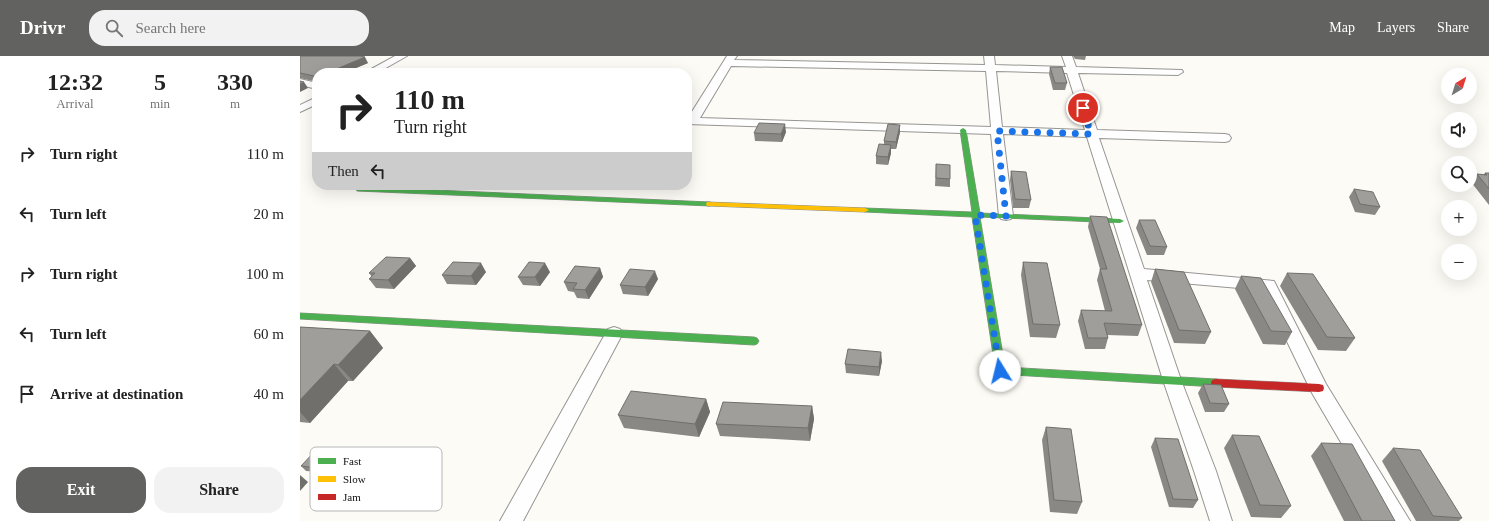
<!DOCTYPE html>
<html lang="en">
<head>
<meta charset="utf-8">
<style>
  body { margin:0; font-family:Georgia,serif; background:#f2f2f2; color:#222; height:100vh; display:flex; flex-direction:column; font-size:15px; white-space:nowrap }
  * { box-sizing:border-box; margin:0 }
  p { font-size:13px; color:#767676 }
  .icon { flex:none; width:22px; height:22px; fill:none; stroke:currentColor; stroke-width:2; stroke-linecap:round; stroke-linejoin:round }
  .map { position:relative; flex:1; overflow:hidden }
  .sheet { display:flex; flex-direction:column; background:#fff; width:300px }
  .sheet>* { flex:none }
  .hud { position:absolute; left:12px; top:12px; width:380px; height:122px; border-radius:16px; box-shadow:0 4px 16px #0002; background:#fff; color:#222; overflow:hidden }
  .needle { width:26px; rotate:38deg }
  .controls { position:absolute; left:1141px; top:12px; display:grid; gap:8px }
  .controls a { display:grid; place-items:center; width:36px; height:36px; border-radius:50%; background:#fff; box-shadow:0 4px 16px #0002; font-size:20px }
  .pin { position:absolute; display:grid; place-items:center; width:34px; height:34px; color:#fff; margin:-17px; border:2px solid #fff; border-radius:50%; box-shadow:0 1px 4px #0007 }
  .me { position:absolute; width:44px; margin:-22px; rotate:351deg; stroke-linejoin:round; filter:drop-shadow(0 0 3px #0008) }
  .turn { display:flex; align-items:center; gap:14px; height:84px; padding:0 16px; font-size:18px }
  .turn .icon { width:52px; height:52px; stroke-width:2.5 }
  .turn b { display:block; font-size:28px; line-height:34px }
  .then { display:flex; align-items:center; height:38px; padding:0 16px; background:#0003; gap:8px; font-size:15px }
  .eta { display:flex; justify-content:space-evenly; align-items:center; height:68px; text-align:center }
  .eta b { font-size:24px; font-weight:800; line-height:28px }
  .action { display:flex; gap:8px; margin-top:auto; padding:8px 16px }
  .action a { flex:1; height:46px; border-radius:16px; background:#626260; color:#fff; font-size:16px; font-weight:800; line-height:46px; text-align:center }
  .action a+a { background:#f2f2f2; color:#222 }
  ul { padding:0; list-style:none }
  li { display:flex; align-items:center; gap:12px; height:60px; padding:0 16px }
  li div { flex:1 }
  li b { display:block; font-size:15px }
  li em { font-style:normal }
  header { display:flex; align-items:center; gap:24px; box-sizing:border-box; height:56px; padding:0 20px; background:#626260; color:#fff }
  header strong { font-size:19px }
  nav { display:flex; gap:22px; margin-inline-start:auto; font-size:14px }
  .search { width:280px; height:36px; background:#f2f2f2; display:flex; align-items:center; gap:10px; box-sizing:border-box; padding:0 14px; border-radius:16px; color:#767676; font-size:15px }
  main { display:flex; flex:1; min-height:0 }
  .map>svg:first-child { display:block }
</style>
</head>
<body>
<header>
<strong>Drivr</strong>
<div class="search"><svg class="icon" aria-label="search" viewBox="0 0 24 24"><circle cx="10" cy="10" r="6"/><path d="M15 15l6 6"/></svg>Search here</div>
<nav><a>Map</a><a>Layers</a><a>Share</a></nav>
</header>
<main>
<section class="sheet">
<div class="eta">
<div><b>12:32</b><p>Arrival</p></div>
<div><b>5</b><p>min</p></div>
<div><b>330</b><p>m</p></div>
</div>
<ul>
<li><svg class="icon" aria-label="right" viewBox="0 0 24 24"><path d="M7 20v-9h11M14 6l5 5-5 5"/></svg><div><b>Turn right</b></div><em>110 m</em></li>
<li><svg class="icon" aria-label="left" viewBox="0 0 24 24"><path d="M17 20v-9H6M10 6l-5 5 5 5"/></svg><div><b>Turn left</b></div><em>20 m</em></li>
<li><svg class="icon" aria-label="right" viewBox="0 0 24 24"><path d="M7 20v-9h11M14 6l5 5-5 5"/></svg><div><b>Turn right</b></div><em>100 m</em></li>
<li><svg class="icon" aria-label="left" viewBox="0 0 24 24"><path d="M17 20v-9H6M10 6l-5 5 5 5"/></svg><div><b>Turn left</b></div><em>60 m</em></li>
<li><svg class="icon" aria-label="arrive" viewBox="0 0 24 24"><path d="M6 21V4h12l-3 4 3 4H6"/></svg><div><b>Arrive at destination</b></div><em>40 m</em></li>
</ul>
<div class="action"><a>Exit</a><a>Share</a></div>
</section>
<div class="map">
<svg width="1189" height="465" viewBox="0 0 1189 465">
  <rect width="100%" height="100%" fill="#fcfbf5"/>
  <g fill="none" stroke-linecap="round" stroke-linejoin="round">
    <!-- street casing -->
    <g stroke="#969593" stroke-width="2">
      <g id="street">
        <path d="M95,0H107L77,17H64Z"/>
        <path d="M427,0H437L434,4L685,9L684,0H694L695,9L766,11L762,0H772L776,11L882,14L883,16L878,19L778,17L797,74L925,78L929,79L931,82L929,85L925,86L799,82L844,213L974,225L1026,328L1110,465H1087L1012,337L962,234L847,224L881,324L916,415L932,465H910L894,415L863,324L787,81L703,78L713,160L711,163L706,164L701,163L699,160L691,78L387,68V62H388ZM431,10L686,15L691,71L400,62ZM696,15L767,17L785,74L702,71Z"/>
        <path d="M0,23L17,27V33L0,29Z"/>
        <path d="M17,41V48L0,56V49Z"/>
        <path d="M314,271L320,273L323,277L223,465H200L308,273Z"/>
      </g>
    </g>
    <!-- fast casing -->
    <g stroke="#8c8c89" stroke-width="1">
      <g id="fast">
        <path d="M663,72L666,74L680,157L820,163L824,165L820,167L680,161L705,311L916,323L920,324L921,327L920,330L916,331L696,318L672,161L565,156L561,154L565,152L672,156L660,74Z"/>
        <path d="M60,129H69L67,131L410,146L414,148L410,150L57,135L56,133Z"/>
        <path d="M0,257L454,281L457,282L459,285L457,288L454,289L0,263Z"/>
      </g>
    </g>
    <!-- slow casing -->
    <g stroke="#8c8c89" stroke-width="1">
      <path id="slow" d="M407,146L565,152L569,154L565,156L410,150H407L406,148Z"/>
    </g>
    <!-- jam casing -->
    <g stroke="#8c8c89" stroke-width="1">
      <path id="jam" d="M916,323L1019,328L1023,329L1024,332L1023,335L1019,336L916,331L912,330L911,327L912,324Z"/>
    </g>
    <!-- street -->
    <use href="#street" fill="#fffefe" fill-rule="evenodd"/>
    <!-- fast -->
    <use href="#fast" fill="#4caf50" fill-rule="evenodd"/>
    <!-- slow -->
    <use href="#slow" fill="#ffc107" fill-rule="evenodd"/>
    <!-- jam -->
    <use href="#jam" fill="#c62828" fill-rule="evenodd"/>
  </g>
  <!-- wall -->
  <g fill="#8a8884">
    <path d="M0,0L68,7L44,17H17V26L0,22Z"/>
    <path d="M773,0H786L785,4L775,3Z"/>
    <path d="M750,11L767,27L765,34H753L749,18Z"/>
    <path d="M486,76L482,86L455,85L454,77Z"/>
    <path d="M600,76L596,93H591V97L588,109L576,108V100L584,88V85Z"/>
    <path d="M636,108L650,123V131L635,130Z"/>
    <path d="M711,115L731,144L729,152H713L710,124Z"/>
    <path d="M1185,117H1189V149L1171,126L1177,118L1183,119Z"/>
    <path d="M1054,133L1080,151L1075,159L1055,156L1049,141Z"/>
    <path d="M790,160L842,269L838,280L807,279L808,282L805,293H785L778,265L781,254L805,255L797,224L800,213L788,171Z"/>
    <path d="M839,164L867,191L864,199H847L836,172Z"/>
    <path d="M110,202L116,210L94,233L76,232L69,223L72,221L69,217Z"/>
    <path d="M723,206L760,269L756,282L730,281L721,219Z"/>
    <path d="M300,212L303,221L289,243L277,242L274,236L268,235L264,226Z"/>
    <path d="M855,213L911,276L905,288L874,287L851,226Z"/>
    <path d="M186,216L176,229L147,228L142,219Z"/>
    <path d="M250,216L240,230L223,229L218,221Z"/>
    <path d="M987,217L1055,282L1046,295L1018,294L980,230Z"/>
    <path d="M941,220L992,276L985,289L963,288L935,233Z"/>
    <path d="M358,223L348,240L323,238L320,229Z"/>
    <path d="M0,271L70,275L83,292L53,325H48L10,367L0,366Z"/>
    <path d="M582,305L579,320L546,317L545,308Z"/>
    <path d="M903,328L929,348L924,356H905L898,337Z"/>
    <path d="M406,343L410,356L399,381L324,372L318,359Z"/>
    <path d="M512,350L514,363L510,385L420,380L416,368Z"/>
    <path d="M746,371L782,446L777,458L750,456L742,384Z"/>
    <path d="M932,379L991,450L981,462L951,461L924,392Z"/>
    <path d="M855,382L898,444L893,452L869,451L851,391Z"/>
    <path d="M1021,387L1095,465H1044L1011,400Z"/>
    <path d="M1093,392L1162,462L1159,465H1116L1082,405Z"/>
    <path d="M36,399L21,416L6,415L1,410Z"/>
  </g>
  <!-- shaded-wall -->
  <g fill="#706f6c">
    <path d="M65,1L68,7L44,17H27Z"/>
    <path d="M4,26L8,32L0,36V28Z"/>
    <path d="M485,68L486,76L482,86L481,78Z"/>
    <path d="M600,69V76L596,93V86Z"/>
    <path d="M591,89V97L588,109V101Z"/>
    <path d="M110,202L116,210L94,233L88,224Z"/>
    <path d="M181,207L186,216L176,229L171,220Z"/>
    <path d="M245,207L250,216L240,230L235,221Z"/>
    <path d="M300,212L303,221L289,243L285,234Z"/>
    <path d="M355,215L358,223L348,240L345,231Z"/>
    <path d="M70,275L83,292L53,325L38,309Z"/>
    <path d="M581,296L582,305L579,320V311Z"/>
    <path d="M34,308L48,325L10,367L0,356V344Z"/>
    <path d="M406,343L410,356L399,381L395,368Z"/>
    <path d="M512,350L514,363L510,385L508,372Z"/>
    <path d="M31,394L36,399L21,416L16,412Z"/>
    <path d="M0,419L8,426L0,435Z"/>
  </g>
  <!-- building -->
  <g fill="#a09e9a" stroke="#706f6c">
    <path d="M0,0H60L65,1L27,17H17V21L15,22L14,20L0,17Z"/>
    <path d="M750,11H762L767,27H755Z"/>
    <path d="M0,25L4,26L0,28Z"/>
    <path d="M459,67L485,68L481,78L454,77Z"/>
    <path d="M588,68L600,69L596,86L584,85Z"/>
    <path d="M579,88L591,89L588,101L576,100Z"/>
    <path d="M636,108L650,109V123L636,122Z"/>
    <path d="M711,115L726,116L731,144L715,143Z"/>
    <path d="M1185,117H1189V133L1177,118L1187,119Z"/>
    <path d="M1054,133L1073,136L1080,151L1060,148Z"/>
    <path d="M790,160L807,161L842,269L804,267L808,282H788L781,254L812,255L800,213H807Z"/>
    <path d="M839,164H855L867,191L850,190Z"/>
    <path d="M86,201L110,202L88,224L69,223L75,217H69Z"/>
    <path d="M153,206L181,207L171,220L142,219Z"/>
    <path d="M229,206L245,207L235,221H218Z"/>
    <path d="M723,206L747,207L760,269L733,268Z"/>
    <path d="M275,210L300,212L285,234L273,233L277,227L264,226Z"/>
    <path d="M330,213L355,215L345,231L320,229Z"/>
    <path d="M855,213L884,216L911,276L879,274Z"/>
    <path d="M987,217L1013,218L1055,282L1027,281Z"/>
    <path d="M941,220L961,222L992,276L971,275Z"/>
    <path d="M0,271L70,275L38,309L34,308L0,344Z"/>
    <path d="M548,293L581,296L579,311L545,308Z"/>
    <path d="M903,328L921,329L929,348L910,347Z"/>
    <path d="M331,335L406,343L395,368L318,359Z"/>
    <path d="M423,346L512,350L508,372L416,368Z"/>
    <path d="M746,371L771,373L782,446L754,444Z"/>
    <path d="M932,379L959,380L991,450L960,449Z"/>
    <path d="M855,382L878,383L898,444L873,443Z"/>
    <path d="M1021,387L1052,388L1095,465H1062Z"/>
    <path d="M1093,392L1120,394L1162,462L1133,460Z"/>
    <path d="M17,393L31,394L16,412L1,410Z"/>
  </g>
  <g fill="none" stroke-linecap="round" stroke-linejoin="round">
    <!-- route -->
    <path stroke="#1a73e8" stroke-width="7" stroke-dasharray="0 12.6" d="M700,315L675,159L706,160L697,75L791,78L783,52"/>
  </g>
  <!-- legend -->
  <rect x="10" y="391" width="132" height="64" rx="6" fill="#fff" stroke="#b7b7b7" stroke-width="1"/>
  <rect x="18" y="402" width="18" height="6" fill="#4caf50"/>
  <rect x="18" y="420" width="18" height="6" fill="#ffc107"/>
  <rect x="18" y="438" width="18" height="6" fill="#c62828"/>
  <g font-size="11" fill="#0f0f0f">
    <text x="43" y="409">Fast</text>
    <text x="43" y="427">Slow</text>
    <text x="43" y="445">Jam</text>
  </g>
</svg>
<div class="controls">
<a><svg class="needle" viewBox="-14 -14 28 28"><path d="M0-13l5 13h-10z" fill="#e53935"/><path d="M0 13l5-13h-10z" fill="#767676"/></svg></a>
<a><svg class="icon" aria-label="sound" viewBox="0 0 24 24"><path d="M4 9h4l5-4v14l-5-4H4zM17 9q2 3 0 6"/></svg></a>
<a><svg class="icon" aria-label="search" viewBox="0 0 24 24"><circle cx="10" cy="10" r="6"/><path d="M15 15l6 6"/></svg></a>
<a>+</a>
<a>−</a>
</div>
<div class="pin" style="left:783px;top:52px;background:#d93025"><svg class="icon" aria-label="arrive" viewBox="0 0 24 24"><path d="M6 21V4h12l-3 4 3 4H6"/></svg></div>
<svg class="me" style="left:700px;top:315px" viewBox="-20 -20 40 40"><circle r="19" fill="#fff"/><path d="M0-13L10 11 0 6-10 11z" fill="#1a73e8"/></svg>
<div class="hud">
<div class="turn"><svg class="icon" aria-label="right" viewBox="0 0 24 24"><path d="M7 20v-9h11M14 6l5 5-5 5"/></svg><div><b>110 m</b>Turn right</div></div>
<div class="then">Then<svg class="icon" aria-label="left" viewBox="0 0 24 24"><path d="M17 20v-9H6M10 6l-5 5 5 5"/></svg></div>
</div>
</div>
</main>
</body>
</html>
